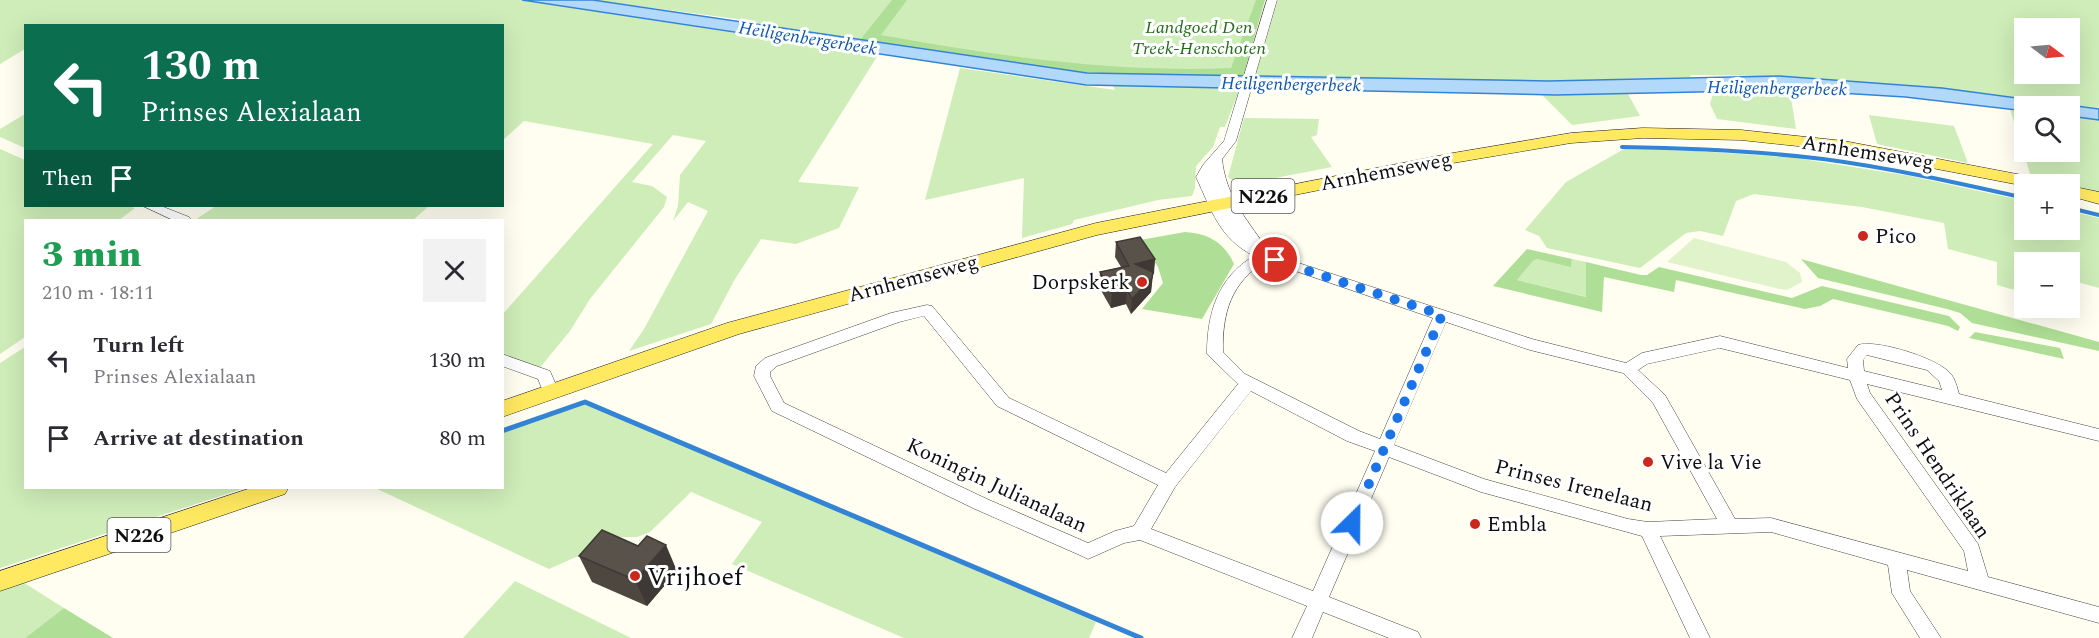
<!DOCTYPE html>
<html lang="en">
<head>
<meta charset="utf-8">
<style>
  body { margin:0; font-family:Spectral,serif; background:#f2f2f3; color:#2b2b33; height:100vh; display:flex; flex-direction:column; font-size:22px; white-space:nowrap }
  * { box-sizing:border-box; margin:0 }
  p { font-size:20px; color:#7c7c81 }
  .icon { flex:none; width:33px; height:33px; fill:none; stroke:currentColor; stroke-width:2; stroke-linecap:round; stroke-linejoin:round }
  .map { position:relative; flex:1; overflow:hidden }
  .drawer { position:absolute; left:24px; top:219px; width:480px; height:270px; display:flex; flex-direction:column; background:#fff; border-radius:0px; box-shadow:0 6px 24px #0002 }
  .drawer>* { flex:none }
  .top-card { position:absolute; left:24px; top:24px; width:480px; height:183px; border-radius:0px; box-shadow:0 6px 24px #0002; background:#0b6e4f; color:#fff; overflow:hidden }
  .needle { width:39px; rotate:106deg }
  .fabs { position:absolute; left:2014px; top:18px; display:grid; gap:12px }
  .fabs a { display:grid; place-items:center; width:66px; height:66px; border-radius:0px; background:#fff; box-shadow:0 6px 24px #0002; font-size:30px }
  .pin { position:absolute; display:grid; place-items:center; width:51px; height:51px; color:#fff; margin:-26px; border:3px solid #fff; border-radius:50%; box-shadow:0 2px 6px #0007 }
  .me { position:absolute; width:66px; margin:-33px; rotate:23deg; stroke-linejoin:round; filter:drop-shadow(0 0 4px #0008) }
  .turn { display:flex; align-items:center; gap:21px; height:126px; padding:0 18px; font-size:27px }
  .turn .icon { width:78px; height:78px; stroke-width:2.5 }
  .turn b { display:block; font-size:42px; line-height:51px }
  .then { display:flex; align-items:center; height:57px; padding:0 18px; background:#0003; gap:12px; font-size:22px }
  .round { display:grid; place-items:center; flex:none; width:63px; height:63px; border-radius:0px; background:#f2f2f3 }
  .headline { display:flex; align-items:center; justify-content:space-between; height:102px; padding:0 18px }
  h1 { font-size:36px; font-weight:800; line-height:45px; color:#1e9e55 }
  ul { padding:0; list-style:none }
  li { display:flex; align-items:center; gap:18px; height:78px; padding:0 18px }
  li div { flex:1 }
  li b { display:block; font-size:22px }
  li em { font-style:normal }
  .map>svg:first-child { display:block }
</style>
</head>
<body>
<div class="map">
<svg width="2099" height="638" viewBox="0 0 2099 638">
  <rect width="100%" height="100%" fill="#fffef1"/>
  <!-- green -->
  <g fill="#ceedb8" fill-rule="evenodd">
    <path d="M0,0H522L878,55L798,182L859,187L839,228L796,244L761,239L735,279L711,324L629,351L644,329L708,211L688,202L673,221L678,206L680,175L706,141L673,135L632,182L652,186L667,197L664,207L590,299L570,331L533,376L503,361V314L653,144L524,121L503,140L502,26H26L25,49L0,64Z"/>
    <path d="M593,0H1258L1231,69L1130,72L862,37L860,40L750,24L752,21Z"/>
    <path d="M1278,0H2099V108C1960,90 1831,75 1691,75L1690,77L1548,81L1255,77ZM2025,28H2070V74H2025Z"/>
    <path d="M960,68L1115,90L1113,86L1240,88L1225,127H1220L1213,147L1196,166L1195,188L1192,196L1158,200L1074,220L1072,224L1022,238L1024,178L925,200Z"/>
    <path d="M1714,91L1790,92L1796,129L1717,119L1710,104Z"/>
    <path d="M1627,92L1640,116L1572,125L1542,95Z"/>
    <path d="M2010,109L2025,111V152H2070V116L2099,120V193L2031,177Z"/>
    <path d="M25,114V148L0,137V129Z"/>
    <path d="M1869,115L1954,126L1968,163L1877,144Z"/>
    <path d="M1244,118L1319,119L1317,135L1311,137L1332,167L1239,185L1228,177Z"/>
    <path d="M0,149L25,160L26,206H128L135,208L119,220H26L25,337L0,354Z"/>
    <path d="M1624,149L1697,151L1796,158L1910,176L2025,201V230H2070V211L2099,218V288L2070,280V262H2025V293L1997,285V262L1948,249L1944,223L1862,207L1754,194L1736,201L1723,236L1700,231L1686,233L1640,268L1547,248L1539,236L1525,230L1566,182Z"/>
    <path d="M216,206H429L413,220H195Z"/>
    <path d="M1537,259L1571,266L1572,259L1586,262L1587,297L1517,280L1533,261Z"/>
    <path d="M25,347L26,488H245L0,568V363Z"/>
    <path d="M580,401L1096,622L1089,638H904L732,564L762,522L691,492L650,532L637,537H621L549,569L375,488H502L503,432L573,408Z"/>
    <path d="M21,581L64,608L25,638H0V588Z"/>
    <path d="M515,581L631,638H463Z"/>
  </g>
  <!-- forest -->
  <g fill="#afdf96">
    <path d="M892,0H907L881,35C997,56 1113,73 1231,68L1256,0H1265L1243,77L1087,73L860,40Z"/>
    <path d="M1185,232C1208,233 1225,243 1234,264L1202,319L1142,309L1163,283L1158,267L1140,240Z"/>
    <path d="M1527,249L1572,259L1571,267L1537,259L1533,261L1517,280L1586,297V262L1641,275H1647L1659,267L1792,298L1822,286L1949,316L1960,327L1958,331L1948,326L1833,299L1820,306L1805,309L1676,280L1674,292L1604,277L1602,312L1493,286Z"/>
    <path d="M1801,259L2099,342V351L1972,323L1960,313L1947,309L1818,278Z"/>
    <path d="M1975,332L2060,348L2064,359L1969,338Z"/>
    <path d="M64,608L113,638H25Z"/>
  </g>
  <!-- pitch -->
  <path fill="#e1f3ca" d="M1694,238L1786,262L1800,273L1802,282L1787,290L1780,289L1667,262Z"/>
  <!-- water -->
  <path fill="#b2d8fa" stroke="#3484d6" stroke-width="1.5" d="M522,0H593L1087,73L1548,81L1779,76L1942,88L2099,109V120L2070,116V106H2025V111L1905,97L1790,90L1556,95L1086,85Z"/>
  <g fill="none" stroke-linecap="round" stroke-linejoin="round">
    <!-- stream-far1 -->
    <g stroke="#3484d6" stroke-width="4">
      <path d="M1622,147C1689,148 1756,151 1823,159C1891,168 1958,183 2025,198"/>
      <path d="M2070,208L2099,215"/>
    </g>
    <!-- stream -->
    <path stroke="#3484d6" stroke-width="5" d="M502,431L585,402L1141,638"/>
    <!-- minor casing -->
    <g stroke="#424242" stroke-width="1">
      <g id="minor">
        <path d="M1267,0H1277L1236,141L1222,159C1226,196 1245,217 1265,246L1264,248L1280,257L1532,339L1626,363L1642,353L1720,336L1848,368L1847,359L1858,345C1876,339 1937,358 1950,373C1955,378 1957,387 1959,394L2099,429V441L1867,384L1870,393L1978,544L1988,577L2099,607V623L1907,570L1910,591L1941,638H1920L1892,593L1888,565L1771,532L1660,536L1710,638H1690L1642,536L1481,492L1389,457L1329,597L1418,632L1421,638H1389L1323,612L1312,638H1292L1307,606L1140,540L1124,543L1088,559L1082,556L975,509L772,411L754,376L756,366L765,358L891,313L927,305L932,306L1009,398L1166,473L1238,384L1207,354C1207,313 1218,277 1254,256C1219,238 1212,211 1196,177L1203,165L1224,141ZM1266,261L1433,318L1380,439L1359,431L1245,374L1223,352C1222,313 1231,282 1266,261ZM924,316L997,406L1158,485L1134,526L1115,531L1088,543L987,499L784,403L770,376V372L777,366L899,322ZM1446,322L1530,350L1623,373L1653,403L1717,519L1648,522L1628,519L1484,479L1394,445ZM1720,348L1850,380L1857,399L1964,551L1968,571L1771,518L1735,519L1665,395L1638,370L1647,364ZM1867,355L1927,370L1939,381L1942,390L1864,371L1863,360ZM1251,391L1347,441L1375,451L1313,591L1151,529L1175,487Z"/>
        <path d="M143,206H161L189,217L191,220H173Z"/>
        <path d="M502,354L550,371L559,392L557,396H545L538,379L502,366Z"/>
      </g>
    </g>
    <!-- major casing -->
    <g stroke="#202020" stroke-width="1">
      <g id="major">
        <path d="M1643,128L1741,130L1844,141L2043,179L2052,184L2025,186L1844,151L1741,140L1643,138L1571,143L1453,163L1097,235L739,334L502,417V401L727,323L1096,223L1453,153L1571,133Z"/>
        <path d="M2070,186L2099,192V204L2070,196Z"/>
        <path d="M251,488H288L285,494L0,591V571Z"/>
      </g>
    </g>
    <!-- minor -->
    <use href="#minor" fill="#fff" fill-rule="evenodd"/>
    <!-- major -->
    <use href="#major" fill="#ffe961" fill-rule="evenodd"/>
  </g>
  <!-- wall -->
  <g fill="#4d4740">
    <path d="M1116,242L1155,259L1151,292L1131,314L1126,304L1111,308L1099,287L1100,272L1121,267L1115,257Z"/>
    <path d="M579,556L677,571L647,606L592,582Z"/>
  </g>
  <!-- shaded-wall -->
  <g fill="#3e3934">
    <path d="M1155,259L1154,274L1134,279L1135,264Z"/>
    <path d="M1152,278L1151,292L1131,314L1132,299Z"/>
    <path d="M1127,290L1126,304L1111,308L1112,293Z"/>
    <path d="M666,545L677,571L647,606L635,580Z"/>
  </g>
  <!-- building -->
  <g fill="#59524b" stroke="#3e3934" stroke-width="1.5">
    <path d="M1140,237L1155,259L1135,264L1153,272L1152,278L1132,299L1127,290L1112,293L1100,272L1129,266L1116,242Z"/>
    <path d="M602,530L638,546L647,536L666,545L635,580L579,556Z"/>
  </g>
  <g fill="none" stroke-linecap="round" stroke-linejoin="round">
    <!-- route -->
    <path stroke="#1a73e8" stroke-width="10" stroke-dasharray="0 18" d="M1275,260L1442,315L1352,523"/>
  </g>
  <!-- markers -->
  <g fill="#ca271d" stroke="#fff" stroke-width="2">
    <circle cx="1863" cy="236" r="6"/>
    <circle cx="1142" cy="282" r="6"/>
    <circle cx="1648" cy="462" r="6"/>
    <circle cx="1475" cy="524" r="6"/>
    <circle cx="635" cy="576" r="6"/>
  </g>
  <g text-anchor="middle" stroke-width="6" stroke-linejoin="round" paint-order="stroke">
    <!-- far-park labels -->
    <g font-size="18" font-style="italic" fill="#226c1a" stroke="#fff">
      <text x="1199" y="33">Landgoed Den<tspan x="1199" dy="21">Treek-Henschoten</tspan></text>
    </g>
    <!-- far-water labels -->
    <g font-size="18" font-style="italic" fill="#0f56ab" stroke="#fff">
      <text transform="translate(808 38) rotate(9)" y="6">Heiligenbergerbeek</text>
      <text transform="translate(1291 84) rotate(1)" y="6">Heiligenbergerbeek</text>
      <text transform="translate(1777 88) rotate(1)" y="6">Heiligenbergerbeek</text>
    </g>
    <!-- shield labels -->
    <g fill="#fff" stroke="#575757" stroke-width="1.5">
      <rect x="1231.5" y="179" width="63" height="34" rx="4.5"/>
      <rect x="107.5" y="518" width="63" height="34" rx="4.5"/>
    </g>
    <g font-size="20" font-weight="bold" fill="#0f0f0f">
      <text x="1263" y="203">N226</text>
      <text x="139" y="542">N226</text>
    </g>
    <!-- street labels -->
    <g font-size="21" fill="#0f0f0f" stroke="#fff">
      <text transform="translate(1868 152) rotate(9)" y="7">Arnhemseweg</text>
      <text transform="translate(1386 171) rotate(-11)" y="7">Arnhemseweg</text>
      <text transform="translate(913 278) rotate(-15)" y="7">Arnhemseweg</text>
      <text transform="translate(1938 465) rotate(56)" y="7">Prins Hendriklaan</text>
      <text transform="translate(997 485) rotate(25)" y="7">Koningin Julianalaan</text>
      <text transform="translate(1574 485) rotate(14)" y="7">Prinses Irenelaan</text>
    </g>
    <!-- poi labels -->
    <g font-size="21" fill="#0f0f0f" stroke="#fff" text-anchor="start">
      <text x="1875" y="243">Pico</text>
      <text x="1130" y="289" text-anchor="end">Dorpskerk</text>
      <text x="1660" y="469">Vive la Vie</text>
      <text x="1487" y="531">Embla</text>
    </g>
    <!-- near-poi labels -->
    <g font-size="26" fill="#0f0f0f" stroke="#fff" text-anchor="start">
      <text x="647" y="585">Vrijhoef</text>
    </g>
  </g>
</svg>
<div class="fabs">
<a><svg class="needle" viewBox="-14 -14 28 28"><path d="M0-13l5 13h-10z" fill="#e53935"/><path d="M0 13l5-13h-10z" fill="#7c7c81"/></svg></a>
<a><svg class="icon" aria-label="search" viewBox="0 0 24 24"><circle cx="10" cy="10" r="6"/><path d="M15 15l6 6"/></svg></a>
<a>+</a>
<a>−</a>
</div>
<div class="pin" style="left:1275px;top:260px;background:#d93025"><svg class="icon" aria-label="arrive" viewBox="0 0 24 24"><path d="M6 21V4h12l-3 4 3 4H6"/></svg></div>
<svg class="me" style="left:1352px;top:523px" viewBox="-20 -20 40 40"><circle r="19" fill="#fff"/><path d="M0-13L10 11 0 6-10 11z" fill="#1a73e8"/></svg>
<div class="top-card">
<div class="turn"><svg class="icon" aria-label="left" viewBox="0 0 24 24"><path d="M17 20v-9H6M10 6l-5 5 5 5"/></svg><div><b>130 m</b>Prinses Alexialaan</div></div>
<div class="then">Then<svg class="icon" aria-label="arrive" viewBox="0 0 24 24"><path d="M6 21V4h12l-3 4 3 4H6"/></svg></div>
</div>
<section class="drawer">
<div class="headline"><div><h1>3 min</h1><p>210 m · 18:11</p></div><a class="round"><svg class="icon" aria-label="close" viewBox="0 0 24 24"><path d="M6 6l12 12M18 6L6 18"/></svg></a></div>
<ul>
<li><svg class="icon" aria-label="left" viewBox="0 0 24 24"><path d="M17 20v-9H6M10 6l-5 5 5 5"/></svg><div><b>Turn left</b><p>Prinses Alexialaan</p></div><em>130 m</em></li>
<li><svg class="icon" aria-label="arrive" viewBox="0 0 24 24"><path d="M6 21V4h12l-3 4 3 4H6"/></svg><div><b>Arrive at destination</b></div><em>80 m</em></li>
</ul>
</section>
</div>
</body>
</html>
